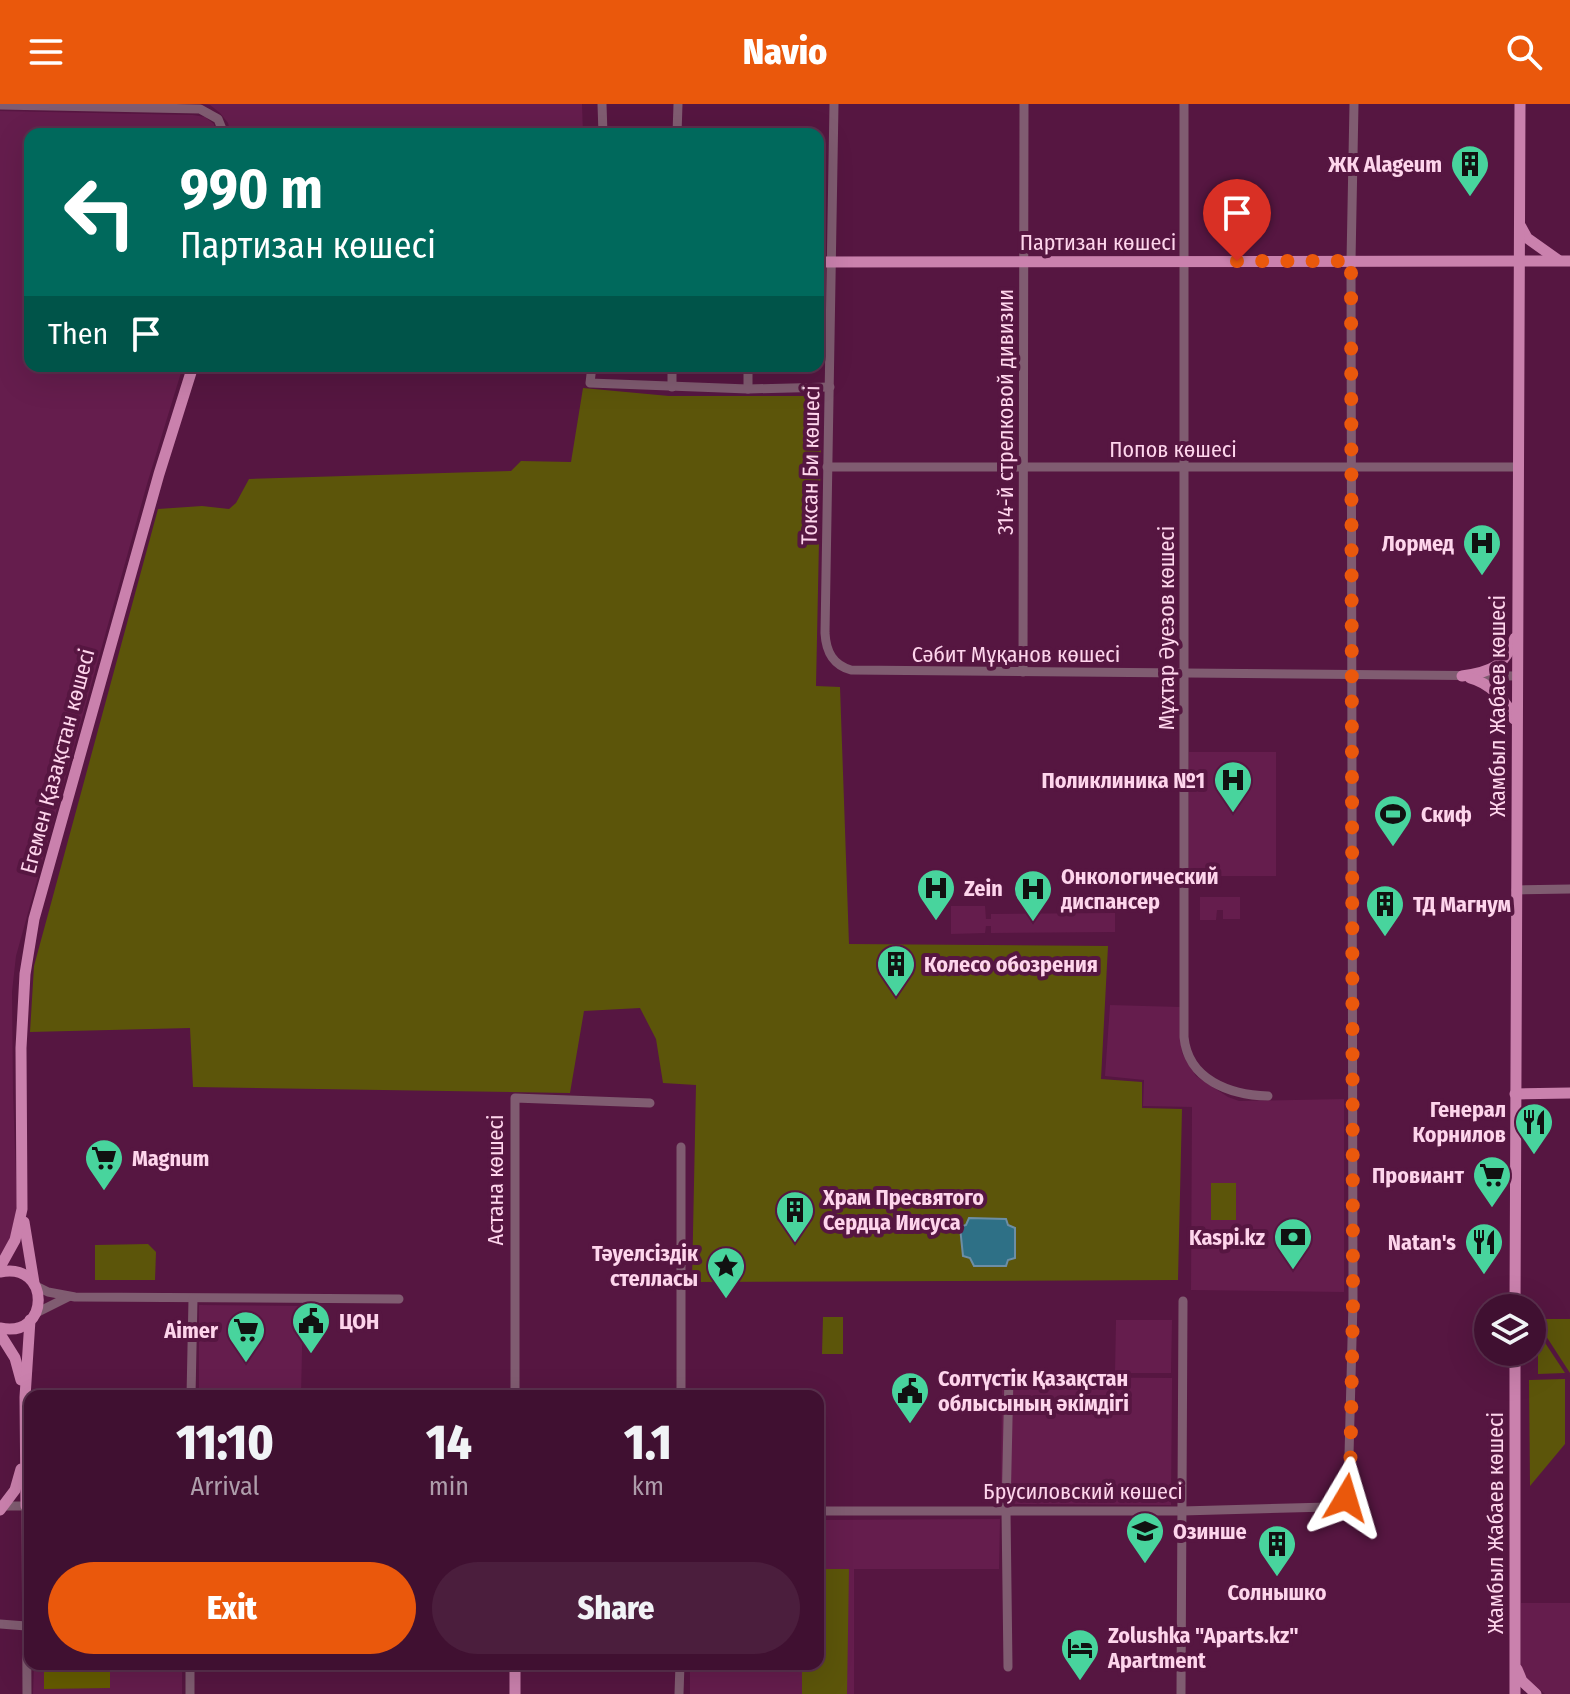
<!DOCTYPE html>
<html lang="en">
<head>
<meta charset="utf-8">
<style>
  body { margin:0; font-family:"Fira Sans Condensed",sans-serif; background:#4b1e3d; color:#f1f3f6; height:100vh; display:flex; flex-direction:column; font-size:30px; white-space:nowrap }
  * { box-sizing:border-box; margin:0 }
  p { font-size:26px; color:#ae9dab }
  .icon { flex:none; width:44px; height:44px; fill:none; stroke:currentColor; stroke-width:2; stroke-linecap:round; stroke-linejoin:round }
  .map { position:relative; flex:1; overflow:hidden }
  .drawer { position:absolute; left:24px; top:1286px; width:800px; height:280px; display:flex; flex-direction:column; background:#401031; border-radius:16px; box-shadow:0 8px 32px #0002,0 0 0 2px #59304d }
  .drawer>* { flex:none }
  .banner { position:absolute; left:24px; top:24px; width:800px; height:244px; border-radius:16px; box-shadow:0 8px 32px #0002,0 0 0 2px #59304d; background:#00695c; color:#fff; overflow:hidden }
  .buttons { position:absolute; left:1474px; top:1190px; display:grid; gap:16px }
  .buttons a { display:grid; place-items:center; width:72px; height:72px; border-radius:50%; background:#401031; box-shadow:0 8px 32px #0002,0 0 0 2px #59304d; font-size:40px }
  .pin { position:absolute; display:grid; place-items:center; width:68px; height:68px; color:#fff; margin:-82px -34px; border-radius:50% 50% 50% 0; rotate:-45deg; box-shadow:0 0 8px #0007 }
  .pin .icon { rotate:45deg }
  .me { position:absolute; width:88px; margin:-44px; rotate:7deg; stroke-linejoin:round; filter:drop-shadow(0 0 6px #0008) }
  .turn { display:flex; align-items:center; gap:28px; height:168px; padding:0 24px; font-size:36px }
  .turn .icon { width:104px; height:104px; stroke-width:2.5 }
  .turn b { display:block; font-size:56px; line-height:68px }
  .then { display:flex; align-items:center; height:76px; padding:0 24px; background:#0003; gap:16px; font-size:30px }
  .eta { display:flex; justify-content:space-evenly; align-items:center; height:136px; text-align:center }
  .eta b { font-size:48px; font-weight:800; line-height:56px }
  .cta { display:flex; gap:16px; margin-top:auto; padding:16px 24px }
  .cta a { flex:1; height:92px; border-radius:48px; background:#ea580c; color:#fff; font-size:32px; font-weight:800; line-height:92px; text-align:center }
  .cta a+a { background:#4b1e3d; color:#f1f3f6 }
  header { display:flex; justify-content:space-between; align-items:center; height:104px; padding:0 24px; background:#ea580c; color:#fff; font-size:36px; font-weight:800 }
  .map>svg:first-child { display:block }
</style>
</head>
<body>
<header><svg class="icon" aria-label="menu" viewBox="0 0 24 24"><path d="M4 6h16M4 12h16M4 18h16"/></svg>Navio<svg class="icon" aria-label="search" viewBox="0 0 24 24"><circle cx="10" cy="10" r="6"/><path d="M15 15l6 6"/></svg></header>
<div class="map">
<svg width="1570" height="1590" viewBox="0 0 1570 1590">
  <rect width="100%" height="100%" fill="#561641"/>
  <!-- built -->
  <g fill="#651d4d">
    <path d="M202,0H582L583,30H231L228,19L220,9L210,1Z"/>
    <path d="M0,7L193,11L205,13L214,20L215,30H30V262H183L147,380L16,852L12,888L13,989L17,1102L10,1135L0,1151Z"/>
    <rect x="1189" y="648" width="87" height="124"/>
    <path d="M1200,793H1240V815H1223V806H1217L1216,816H1200Z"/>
    <path d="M951,802H985L986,815H991V810L1115,809V828L991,829V822H986L985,829L951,830Z"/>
    <path d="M1110,901L1180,903L1182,949L1196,972L1228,993L1239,997L1344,995V1188L1191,1186L1192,1003L1143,1002L1144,976L1105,972Z"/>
    <path d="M199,1201L303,1202L301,1292H199Z"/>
    <path d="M1116,1216H1172L1171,1269H1115Z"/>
    <path d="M1002,1273L1172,1274L1171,1401L1001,1400Z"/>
    <path d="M1000,1415L999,1465H854V1590H690V1560H818V1416Z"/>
    <path d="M1521,1499H1570V1590H1545L1521,1570Z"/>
    <path d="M34,1560H182V1590H33Z"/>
  </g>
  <!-- green -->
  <g fill="#5c550a">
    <path d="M583,284L669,292H822L816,582L840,583L849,840L1108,842L1101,975L1142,978V1004L1182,1005L1178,1176L692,1178L696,981L663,979L656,935L640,904L584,907L570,989L193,983L190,924L30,928L34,862L158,405L202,402L229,405L236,399L249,375L511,367L521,357L571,358Z"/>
    <rect x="1211" y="1079" width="25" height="37"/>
    <path d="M148,1140L156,1148L155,1176H95V1141Z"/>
    <path d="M823,1213H843V1250H822Z"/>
    <path d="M1535,1215H1570V1269Z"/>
    <path d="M1532,1219L1565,1269L1538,1270V1252H1529V1248H1532Z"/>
    <path d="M1565,1275V1340L1530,1382L1529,1276Z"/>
    <path d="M818,1465H849L847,1590H802V1560H818Z"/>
  </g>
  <!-- forest -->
  <path fill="#655c00" d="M44,1560H110V1584L44,1585Z"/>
  <!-- water -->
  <path fill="#2e7086" stroke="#6c8ea5" stroke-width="2" d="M969,1114L1006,1115L1008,1121L1015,1124V1154L1008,1156L1006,1162H974L970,1154L963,1152L960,1123L966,1121Z"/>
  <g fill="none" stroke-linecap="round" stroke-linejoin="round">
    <!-- minor -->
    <g stroke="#805c71" stroke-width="9">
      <path d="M602,0L603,30"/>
      <path d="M834,0L825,529C826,548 833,561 851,566L1517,572"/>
      <path d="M1184,0V933C1188,976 1230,991 1268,992"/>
      <path d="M0,1L200,5L218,15L224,30"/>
      <path d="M677,30L678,0"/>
      <path d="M592,262L590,279L748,285L830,283"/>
      <path d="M672,262V283"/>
      <path d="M748,262V285"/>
      <path d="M827,363H1518"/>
      <path d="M1023,568L1024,0"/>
      <path d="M1516,786L1570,785"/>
      <path d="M681,1043V1292"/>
      <path d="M36,1182L48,1188L75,1193L399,1195"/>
      <path d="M36,1209L68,1193"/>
      <path d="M191,1292L193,1195"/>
      <path d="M515,1292V994L650,999"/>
      <path d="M4,1402H26L27,1590"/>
      <path d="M818,1407H1182L1329,1403L1339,1399L1348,1389L1353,1198L1351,157L1354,0"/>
      <path d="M0,1520L26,1522"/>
      <path d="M190,1560V1590"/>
      <path d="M1008,1563L1006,1407L1009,1271"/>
      <path d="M679,1590L680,1560"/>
      <path d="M1181,1590L1183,1197"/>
    </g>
    <!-- major -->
    <g stroke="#ca81ad" stroke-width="11">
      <path d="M1521,123L1527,134L1558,156"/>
      <path d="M818,158L1570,157"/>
      <path d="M1462,572C1491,568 1504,563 1515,534"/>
      <path d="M1470,574C1490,579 1507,597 1514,615"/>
      <path d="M1515,990L1570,989"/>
      <path d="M24,1118L34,1179"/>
      <path d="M0,1163L15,1136L22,1105L21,944L25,870L34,815L159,370L193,262"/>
      <path d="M0,1168C51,1157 51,1235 0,1224"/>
      <path d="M1515,1204L1520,0"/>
      <path d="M0,1230L15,1254L21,1276"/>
      <path d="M26,1402L25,1293L30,1216"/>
      <path d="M0,1406L15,1386L21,1365"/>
      <path d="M1517,1565L1522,1577L1536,1590"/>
      <path d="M515,1590V1560"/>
      <path d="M1515,1590V1248"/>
    </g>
  </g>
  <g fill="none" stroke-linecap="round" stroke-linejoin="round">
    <!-- route -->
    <path stroke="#ea580c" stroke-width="14" stroke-dasharray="0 25.2" d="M1237,157H1351L1353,1198L1350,1382L1346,1394"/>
  </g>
  <!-- icons -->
  <defs>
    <g id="building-pin" transform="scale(2)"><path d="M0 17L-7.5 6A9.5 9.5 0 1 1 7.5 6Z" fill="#48d49d" stroke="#561641"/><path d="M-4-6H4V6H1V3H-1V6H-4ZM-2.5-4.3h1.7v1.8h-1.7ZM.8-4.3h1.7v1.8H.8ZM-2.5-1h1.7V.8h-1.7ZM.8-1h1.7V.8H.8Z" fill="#111"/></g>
    <g id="hospital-pin" transform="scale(2)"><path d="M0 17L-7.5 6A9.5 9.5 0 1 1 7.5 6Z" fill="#48d49d" stroke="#561641"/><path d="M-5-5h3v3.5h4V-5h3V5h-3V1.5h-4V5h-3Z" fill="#111"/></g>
    <g id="stadium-pin" transform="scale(2)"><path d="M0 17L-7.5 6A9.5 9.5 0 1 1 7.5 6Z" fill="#48d49d" stroke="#561641"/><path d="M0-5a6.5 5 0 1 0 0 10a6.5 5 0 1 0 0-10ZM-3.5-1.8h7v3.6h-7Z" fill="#111"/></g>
    <g id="restaurant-pin" transform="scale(2)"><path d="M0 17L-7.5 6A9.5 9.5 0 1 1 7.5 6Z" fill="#48d49d" stroke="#561641"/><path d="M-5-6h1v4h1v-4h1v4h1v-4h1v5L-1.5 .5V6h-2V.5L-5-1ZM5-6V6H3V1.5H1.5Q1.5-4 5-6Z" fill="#111"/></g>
    <g id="supermarket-pin" transform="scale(2)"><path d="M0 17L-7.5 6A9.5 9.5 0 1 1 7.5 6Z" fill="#48d49d" stroke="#561641"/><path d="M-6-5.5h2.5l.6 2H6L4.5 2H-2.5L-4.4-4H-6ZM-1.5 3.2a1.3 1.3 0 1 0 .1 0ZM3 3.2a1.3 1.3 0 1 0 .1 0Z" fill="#111"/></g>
    <g id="bank-pin" transform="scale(2)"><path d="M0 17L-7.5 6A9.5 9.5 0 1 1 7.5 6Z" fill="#48d49d" stroke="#561641"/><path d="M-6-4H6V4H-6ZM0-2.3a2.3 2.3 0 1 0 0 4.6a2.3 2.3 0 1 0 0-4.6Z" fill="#111"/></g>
    <g id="sight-pin" transform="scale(2)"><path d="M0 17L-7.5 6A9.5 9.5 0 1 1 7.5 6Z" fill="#48d49d" stroke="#561641"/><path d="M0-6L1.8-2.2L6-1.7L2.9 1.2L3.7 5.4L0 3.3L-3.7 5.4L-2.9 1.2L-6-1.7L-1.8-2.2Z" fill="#111"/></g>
    <g id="civic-pin" transform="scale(2)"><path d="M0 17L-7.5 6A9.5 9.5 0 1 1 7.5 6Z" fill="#48d49d" stroke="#561641"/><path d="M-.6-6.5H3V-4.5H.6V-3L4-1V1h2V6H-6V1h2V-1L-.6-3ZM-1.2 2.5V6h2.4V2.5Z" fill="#111"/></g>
    <g id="school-pin" transform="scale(2)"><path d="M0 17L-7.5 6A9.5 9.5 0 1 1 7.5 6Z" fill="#48d49d" stroke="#561641"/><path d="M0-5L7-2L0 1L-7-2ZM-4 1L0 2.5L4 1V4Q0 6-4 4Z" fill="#111"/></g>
    <g id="hotel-pin" transform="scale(2)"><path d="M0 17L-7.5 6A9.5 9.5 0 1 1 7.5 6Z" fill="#48d49d" stroke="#561641"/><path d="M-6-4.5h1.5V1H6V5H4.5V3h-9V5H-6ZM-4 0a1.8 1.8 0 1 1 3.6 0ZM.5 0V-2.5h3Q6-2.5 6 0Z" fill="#111"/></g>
  </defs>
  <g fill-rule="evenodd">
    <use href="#building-pin" x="1470" y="60"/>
    <use href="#hospital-pin" x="1482" y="439"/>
    <use href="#hospital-pin" x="1233" y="676"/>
    <use href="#stadium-pin" x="1393" y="710"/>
    <use href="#hospital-pin" x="936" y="784"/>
    <use href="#hospital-pin" x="1033" y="785"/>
    <use href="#building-pin" x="1385" y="800"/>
    <use href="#building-pin" x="896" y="860"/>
    <use href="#restaurant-pin" x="1534" y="1018"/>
    <use href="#supermarket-pin" x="104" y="1054"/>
    <use href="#supermarket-pin" x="1492" y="1071"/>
    <use href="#building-pin" x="795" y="1106"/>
    <use href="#bank-pin" x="1293" y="1133"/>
    <use href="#restaurant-pin" x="1484" y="1138"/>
    <use href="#sight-pin" x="726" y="1162"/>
    <use href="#civic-pin" x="311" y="1217"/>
    <use href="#supermarket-pin" x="246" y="1226"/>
    <use href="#civic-pin" x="910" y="1287"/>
    <use href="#school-pin" x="1145" y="1427"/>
    <use href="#building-pin" x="1277" y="1440"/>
    <use href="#hotel-pin" x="1080" y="1544"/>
  </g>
  <g text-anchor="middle" stroke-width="8" stroke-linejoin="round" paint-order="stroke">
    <!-- poi labels -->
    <g font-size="22" font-weight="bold" fill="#fed5ec" stroke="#561641" text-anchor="start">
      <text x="1442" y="68" text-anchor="end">ЖК Alageum</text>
      <text x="1454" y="447" text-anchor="end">Лормед</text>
      <text x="1205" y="684" text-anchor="end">Поликлиника №1</text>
      <text x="1421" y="718">Скиф</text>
      <text x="1061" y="780">Онкологический<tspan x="1061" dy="25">диспансер</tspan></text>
      <text x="964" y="792">Zein</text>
      <text x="1413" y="808">ТД Магнум</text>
      <text x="924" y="868">Колесо обозрения</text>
      <text x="1506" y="1013" text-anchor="end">Генерал<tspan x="1506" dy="25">Корнилов</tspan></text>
      <text x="132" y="1062">Magnum</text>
      <text x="1464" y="1079" text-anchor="end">Провиант</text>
      <text x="823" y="1101">Храм Пресвятого<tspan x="823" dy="25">Сердца Иисуса</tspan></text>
      <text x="1265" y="1141" text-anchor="end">Kaspi.kz</text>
      <text x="1456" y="1146" text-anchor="end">Natan's</text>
      <text x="698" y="1157" text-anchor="end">Тәуелсіздік<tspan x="698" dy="25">стелласы</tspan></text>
      <text x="339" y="1225">ЦОН</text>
      <text x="218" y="1234" text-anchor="end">Aimer</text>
      <text x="938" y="1282">Солтүстік Қазақстан<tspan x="938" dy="25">облысының әкімдігі</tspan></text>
      <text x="1173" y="1435">Озинше</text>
      <text x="1277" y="1496" text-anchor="middle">Солнышко</text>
      <text x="1108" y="1539">Zolushka "Aparts.kz"<tspan x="1108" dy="25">Apartment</tspan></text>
    </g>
    <!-- street labels -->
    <g font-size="22" fill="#fed5ec" stroke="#561641">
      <text x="1098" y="146">Партизан көшесі</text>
      <text transform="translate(1005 308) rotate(-90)" y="8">314-й стрелковой дивизии</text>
      <text x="1173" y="353">Попов көшесі</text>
      <text transform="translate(810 361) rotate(-89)" y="8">Токсан Би көшесі</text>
      <text transform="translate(1166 524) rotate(-90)" y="8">Мұхтар Әуезов көшесі</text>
      <text x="1016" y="558">Сәбит Мұқанов көшесі</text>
      <text transform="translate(1497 602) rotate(-90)" y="8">Жамбыл Жабаев көшесі</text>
      <text transform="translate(57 657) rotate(-75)" y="8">Егемен Қазақстан көшесі</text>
      <text transform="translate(495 1076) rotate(-90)" y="8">Астана көшесі</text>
      <text x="1083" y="1395">Брусиловский көшесі</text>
      <text transform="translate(1495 1419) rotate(-90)" y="8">Жамбыл Жабаев көшесі</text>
    </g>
  </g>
</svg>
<div class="buttons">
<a><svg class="icon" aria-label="layers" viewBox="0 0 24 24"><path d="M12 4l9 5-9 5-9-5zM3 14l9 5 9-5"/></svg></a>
</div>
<div class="pin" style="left:1237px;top:157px;background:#d93025"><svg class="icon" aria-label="arrive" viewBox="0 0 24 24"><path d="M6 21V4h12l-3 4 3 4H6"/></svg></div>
<svg class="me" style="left:1346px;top:1394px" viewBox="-20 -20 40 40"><path d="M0-17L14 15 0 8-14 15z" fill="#ea580c" stroke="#fff" stroke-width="4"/></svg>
<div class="banner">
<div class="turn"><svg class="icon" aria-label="left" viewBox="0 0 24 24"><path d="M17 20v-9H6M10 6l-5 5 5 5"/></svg><div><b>990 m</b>Партизан көшесі</div></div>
<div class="then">Then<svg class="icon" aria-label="arrive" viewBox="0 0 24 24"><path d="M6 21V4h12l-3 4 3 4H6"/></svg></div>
</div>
<section class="drawer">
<div class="eta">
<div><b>11:10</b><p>Arrival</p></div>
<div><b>14</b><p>min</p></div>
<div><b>1.1</b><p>km</p></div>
</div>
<div class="cta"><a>Exit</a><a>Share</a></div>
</section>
</div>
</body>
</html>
